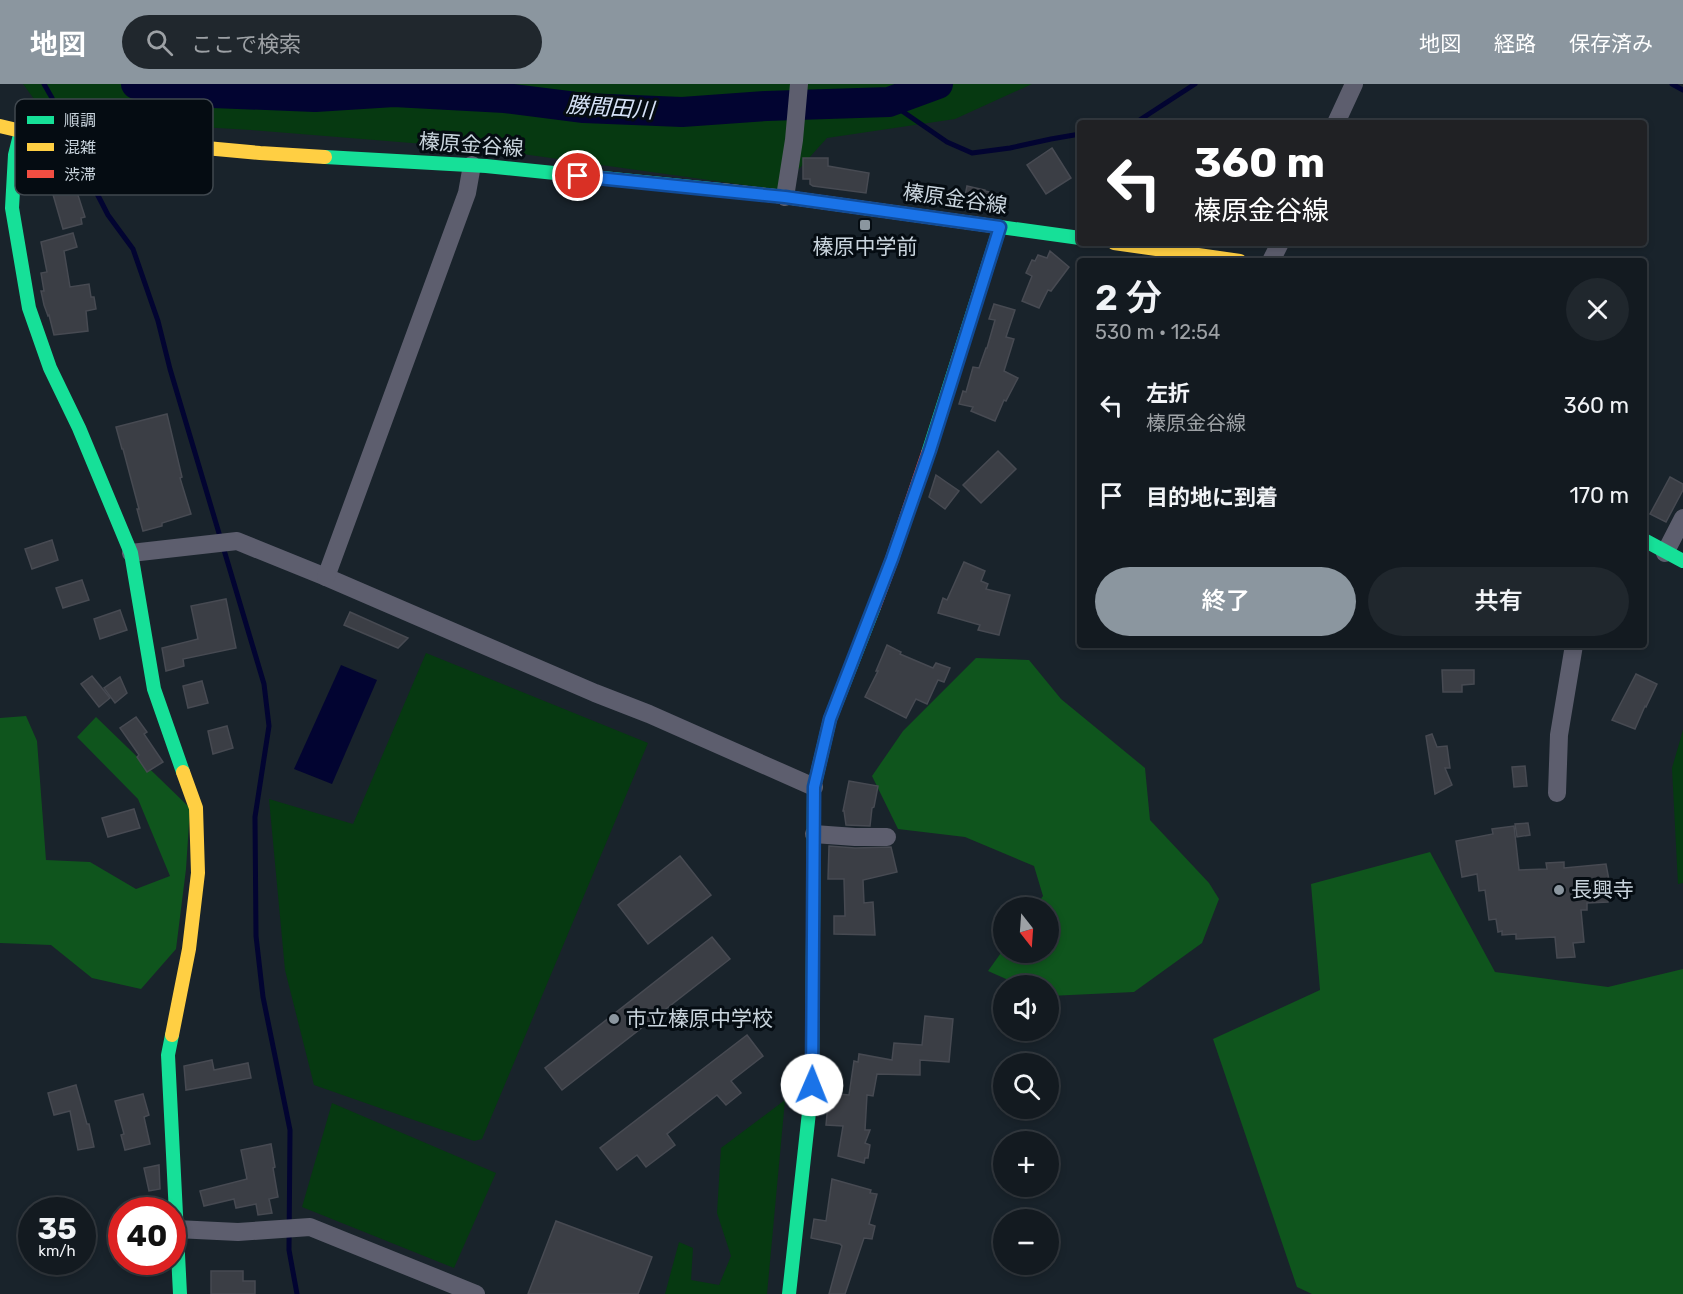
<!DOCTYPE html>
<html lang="ja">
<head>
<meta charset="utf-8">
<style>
  body { margin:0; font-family:Rubik,"Noto Sans JP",sans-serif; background:#20272d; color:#f1f3f6; height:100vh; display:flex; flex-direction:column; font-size:22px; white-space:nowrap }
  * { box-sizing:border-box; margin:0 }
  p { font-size:20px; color:#9da1a5 }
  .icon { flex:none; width:33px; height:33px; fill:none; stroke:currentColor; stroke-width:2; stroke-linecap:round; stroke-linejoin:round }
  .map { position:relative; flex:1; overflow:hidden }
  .details { position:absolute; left:1077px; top:174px; width:570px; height:390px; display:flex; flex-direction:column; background:#131a20; border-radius:6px; box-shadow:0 3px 9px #0003,0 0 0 2px #32383e }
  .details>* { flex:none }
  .top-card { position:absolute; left:1077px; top:36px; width:570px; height:126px; border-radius:6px; box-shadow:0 3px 9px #0003,0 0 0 2px #32383e; background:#202124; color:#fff; overflow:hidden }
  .needle { width:39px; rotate:163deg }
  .tools { position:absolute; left:993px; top:813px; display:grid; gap:12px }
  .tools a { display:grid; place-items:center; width:66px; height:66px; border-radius:50%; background:#131a20; box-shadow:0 3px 9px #0003,0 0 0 2px #32383e; font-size:30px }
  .speed { position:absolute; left:18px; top:1113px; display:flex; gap:12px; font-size:30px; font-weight:700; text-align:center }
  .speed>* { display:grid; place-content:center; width:78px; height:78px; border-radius:50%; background:#131a20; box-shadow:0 3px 9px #0003,0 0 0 2px #32383e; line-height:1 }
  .speed small { font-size:15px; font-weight:400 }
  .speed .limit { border:9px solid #d22; background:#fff; color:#111 }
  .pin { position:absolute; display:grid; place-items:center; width:51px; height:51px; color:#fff; margin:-26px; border:3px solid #fff; border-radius:50%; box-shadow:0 2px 6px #0007 }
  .me { position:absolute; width:66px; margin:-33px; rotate:1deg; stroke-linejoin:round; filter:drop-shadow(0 0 4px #0008) }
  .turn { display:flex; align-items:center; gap:21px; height:126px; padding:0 18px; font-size:27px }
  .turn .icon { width:78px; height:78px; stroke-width:2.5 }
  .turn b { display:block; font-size:42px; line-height:51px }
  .round { display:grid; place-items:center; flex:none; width:63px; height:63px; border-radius:32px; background:#20272d }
  .overview { display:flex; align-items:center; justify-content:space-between; height:102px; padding:0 18px }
  h1 { font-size:36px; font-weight:600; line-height:45px }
  .button { display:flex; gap:12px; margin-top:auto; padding:12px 18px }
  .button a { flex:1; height:69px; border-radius:36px; background:#8b969f; color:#fff; font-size:24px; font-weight:600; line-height:69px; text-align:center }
  .button a+a { background:#20272d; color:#f1f3f6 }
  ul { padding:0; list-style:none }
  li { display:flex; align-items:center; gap:18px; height:90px; padding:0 18px }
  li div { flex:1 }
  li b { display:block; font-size:22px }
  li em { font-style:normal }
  header { display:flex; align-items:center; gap:36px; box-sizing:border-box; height:84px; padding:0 30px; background:#8b969f; color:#fff }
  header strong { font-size:28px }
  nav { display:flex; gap:33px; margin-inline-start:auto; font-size:21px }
  .search { width:420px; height:54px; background:#20272d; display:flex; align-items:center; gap:15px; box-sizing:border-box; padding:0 21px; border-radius:33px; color:#9da1a5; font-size:22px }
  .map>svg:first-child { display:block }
</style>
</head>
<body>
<header>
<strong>地図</strong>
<div class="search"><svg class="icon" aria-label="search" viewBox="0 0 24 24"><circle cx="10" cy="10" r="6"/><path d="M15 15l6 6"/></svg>ここで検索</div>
<nav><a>地図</a><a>経路</a><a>保存済み</a></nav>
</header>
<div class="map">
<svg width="1683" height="1210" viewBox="0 0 1683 1210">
  <rect width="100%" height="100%" fill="#19232b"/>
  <!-- green -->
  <g fill="#063911">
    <path d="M23,0H1032L955,35L827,54L780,106L486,65L251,46L48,34Z"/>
    <path d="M426,569L648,659L482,1055L474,1057L314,1001L285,886L269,715L353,740Z"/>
    <path d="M1683,646V799L1678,800L1672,684Z"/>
    <path d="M785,1016L767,1210H665L679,1158L693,1164L691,1196L719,1201L731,1172L717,1129L721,1064Z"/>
    <path d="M332,1019L496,1089L454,1184L302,1123Z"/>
  </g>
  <!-- forest -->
  <g fill="#0f551d">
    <path d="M976,574L1029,576L1061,615L1145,684L1150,736L1209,799L1219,815L1202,859L1134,908L1049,912L1048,902L1020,901L988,887L1003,866L1004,868H1048V824L1035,823L1043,812L1034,782L965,753L898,745L872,692L903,647Z"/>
    <path d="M26,632L37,657L46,776L90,778L136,805L170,792L138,715L77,653L96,633L190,724L186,785L176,865L141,905L92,894L51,861L0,859V634Z"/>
    <path d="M1430,768L1495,888L1608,903L1683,885V1210H1312L1297,1203L1213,955L1320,906L1311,800Z"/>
  </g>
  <!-- water -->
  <path fill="#020431" d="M341,581L377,596L332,700L294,685Z"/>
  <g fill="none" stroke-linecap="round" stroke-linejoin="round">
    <!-- stream -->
    <g stroke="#020431" stroke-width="5">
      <path d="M44,0L52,14L62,43"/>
      <path d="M1672,0L1683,6"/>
      <path d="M889,18L947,58L972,69L1010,64L1051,55L1080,50"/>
      <path d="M1135,39L1195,0"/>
      <path d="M71,59L108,131L133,165L158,237L170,285L264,600L269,642L255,733L256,852L263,913L290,1046L289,1166L297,1210"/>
    </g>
    <!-- river -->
    <path stroke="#020431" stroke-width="30" d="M136,0L163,7L315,13L394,8L505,14L584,24L682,28L766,22L889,18L938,0"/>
  </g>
  <!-- building -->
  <g fill="#3b3e45" stroke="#474a52" stroke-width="1.5">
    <path d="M1052,64L1071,94L1046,110L1027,81Z"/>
    <path d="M57,71L61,82L68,80L85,133L81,134L82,140L63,145L43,76Z"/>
    <path d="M803,74H828V82L869,89L866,109L813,102L810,100V95H803Z"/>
    <path d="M967,102L985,106V107L994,109L993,111L1008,113L1006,129L963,122Z"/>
    <path d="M73,149L77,163L64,167L70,203L89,200L91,213H94L96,225L86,227L88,247L54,251L49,231L48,232L44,221L41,207H44L41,189L47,188L41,158Z"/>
    <path d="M1050,167L1069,183L1051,207L1048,206L1039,224L1022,217L1032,192L1026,189L1032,176L1035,177L1038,171L1047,174Z"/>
    <path d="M994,220L1015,226L1006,253L1014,255L1004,287L1018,294L1006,317L1004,316L995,337L971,327L973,323L959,320L963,307L966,308L973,283L979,284L986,264H987L995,236L989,235Z"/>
    <path d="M167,330L182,393L180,394L191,430L162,439V442L143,447L137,425H139L123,365H122L116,343Z"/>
    <path d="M998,367L1016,385L981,419L963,401Z"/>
    <path d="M936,391L959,407L945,425L929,413Z"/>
    <path d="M1670,393L1683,400V406L1666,438L1650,430Z"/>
    <path d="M52,456L58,476L32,485L25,465Z"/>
    <path d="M964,478L985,487L981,497L988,500L986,505L1010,511L999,551L978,546L980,541L938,529L943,514L947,516Z"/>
    <path d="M82,496L89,516L63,524L56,504Z"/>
    <path d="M226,515L236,564L183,575L184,582L166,587L162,564L198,555L191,522Z"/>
    <path d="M120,526L127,546L100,555L94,535Z"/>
    <path d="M350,528L408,554L398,564L344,541Z"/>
    <path d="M887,561L901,568L900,570L933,584L936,579L950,584L944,598L938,596L927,620L916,615L906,634L865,613L878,587H876Z"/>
    <path d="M1442,586H1474V600L1462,601V608H1443Z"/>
    <path d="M1636,590L1657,600L1646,623L1645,622L1635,645L1612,636Z"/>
    <path d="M92,592L110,614L99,623L81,600Z"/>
    <path d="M120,593L127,609L115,619L104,604Z"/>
    <path d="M202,597L208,619L188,624L183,602Z"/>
    <path d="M136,633L147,648L144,650L163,678L147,688L137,673L139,671L120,644Z"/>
    <path d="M227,642L233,664L213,670L208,647Z"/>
    <path d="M1432,650L1437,663L1447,662L1450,684H1445L1452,701L1435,710L1426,652Z"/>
    <path d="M1525,682L1527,702L1514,703L1512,683Z"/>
    <path d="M849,697L878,702L874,723L872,724L870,742L846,741L844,727H843Z"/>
    <path d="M134,725L140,744L108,753L102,734Z"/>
    <path d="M1528,739L1530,751L1517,753L1515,740Z"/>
    <path d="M1514,742L1519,786L1547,785L1546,779L1564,778V784L1606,780L1609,796H1606L1608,818L1587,819V826H1581L1584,858L1573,859L1575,873L1557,874L1555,853L1516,855V850L1502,851V847L1498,848L1496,835L1489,836L1485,806L1479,807L1477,790L1462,793L1456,757L1493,750L1492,745Z"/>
    <path d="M829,762L855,764L891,763L897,788L863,796L864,819L873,818L875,851L834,850V832H845L844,795H828Z"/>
    <path d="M680,772L711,811L648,860L618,821Z"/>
    <path d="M712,853L730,875L562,1006L545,984Z"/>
    <path d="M925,932L953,935L949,978L920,976V991L877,990L873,1012L867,1011L865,1046H870L865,1059L870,1061L868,1074H865L864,1079L838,1072L843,1042L826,1041L829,1009L849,1011L854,977L858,978L859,970L892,976L894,959L922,961Z"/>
    <path d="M747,951L763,972L731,997L741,1009L726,1021L717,1011L667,1050L675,1061L646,1083L637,1071L617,1086L600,1064Z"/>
    <path d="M212,976L214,986L248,979L251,994L186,1006L184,982Z"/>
    <path d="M76,1001L87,1040H89L94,1063L78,1066L70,1027L54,1031L48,1009Z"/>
    <path d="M143,1010L149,1031L144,1033L150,1060L125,1066L121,1051L124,1050L115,1017Z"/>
    <path d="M271,1060L275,1083L273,1084L278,1113L269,1115L272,1129L258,1131L256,1120L236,1124L234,1115L204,1122L200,1107L247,1095L241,1066Z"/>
    <path d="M159,1081L160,1105L149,1107L144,1084Z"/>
    <path d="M832,1095L871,1106L870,1109L877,1110L869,1140L875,1142L872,1155L864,1154L845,1210H829L842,1162L840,1160L811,1154L814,1135L826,1137Z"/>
    <path d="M556,1137L652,1173L638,1210H528Z"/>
    <path d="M211,1187H243V1197H255V1210H211Z"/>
  </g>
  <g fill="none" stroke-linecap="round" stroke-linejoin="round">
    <!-- street -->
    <g stroke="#5d5e6e" stroke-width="18">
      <path d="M1336,39L1354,0"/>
      <path d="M785,113L794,56L799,0"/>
      <path d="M1271,177L1280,159"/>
      <path d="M131,469L237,457L326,493L595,609L649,630L814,703"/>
      <path d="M1665,469L1683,434"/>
      <path d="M326,493L467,109L472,81"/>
      <path d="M1557,709L1559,651L1574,561"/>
      <path d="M814,750L855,753H887"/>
      <path d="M176,1145L238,1148L310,1143L476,1210"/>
    </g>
    <!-- fast -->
    <g stroke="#16e098" stroke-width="14">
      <path d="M21,47L15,71L12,124L29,224L50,284L79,344L131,469L154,605L183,688"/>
      <path d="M325,73L486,82L721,106"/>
      <path d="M993,142L1080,154"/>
      <path d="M928,369L1000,143"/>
      <path d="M1644,456L1683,477"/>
      <path d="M172,951L168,971L180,1210"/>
      <path d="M789,1210L812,1001L814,703L830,635L874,523"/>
    </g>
    <!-- slow -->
    <g stroke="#ffcf43" stroke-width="14">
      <path d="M0,42L21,47L260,69L325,73"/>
      <path d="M721,106L785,113L993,142"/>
      <path d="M1114,159L1240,177"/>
      <path d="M172,951L189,865L198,789L196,724L183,688"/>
    </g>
    <!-- jam -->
    <path stroke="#f24e42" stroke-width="14" d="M874,523L892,475L928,369"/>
  </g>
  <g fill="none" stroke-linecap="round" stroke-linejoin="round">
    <!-- route casing -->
    <g stroke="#114b97" stroke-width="15">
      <path id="route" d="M578,92L785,113L1000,143L930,366L892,475L830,635L814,703L812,1001"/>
    </g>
    <!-- route -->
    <use href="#route" stroke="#1a73e8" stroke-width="10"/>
  </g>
  <!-- markers -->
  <g fill="#8b969f" stroke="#050c12" stroke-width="2">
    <rect x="859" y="135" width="12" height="12" rx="3"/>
    <circle cx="1559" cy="806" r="6"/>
    <circle cx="614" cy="935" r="6"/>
  </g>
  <g text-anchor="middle" stroke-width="6" stroke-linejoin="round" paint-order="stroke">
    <!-- street labels -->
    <g font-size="21" fill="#c9d4dd" stroke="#050c12">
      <text transform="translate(471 61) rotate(4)" y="7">榛原金谷線</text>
      <text transform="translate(955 115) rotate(8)" y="7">榛原金谷線</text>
    </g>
    <!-- poi labels -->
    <g font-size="21" fill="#c9d4dd" stroke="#050c12" text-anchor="start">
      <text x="865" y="170" text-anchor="middle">榛原中学前</text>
      <text x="1571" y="813">長興寺</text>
      <text x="626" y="942">市立榛原中学校</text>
    </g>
    <!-- water labels -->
    <g font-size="22" font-style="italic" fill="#d6e2f7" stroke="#050c12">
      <text transform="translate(610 23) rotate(4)" y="8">勝間田川</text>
    </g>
  </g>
  <!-- legend -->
  <rect x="15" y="15" width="198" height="96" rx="9" fill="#050c12" stroke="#40484f" stroke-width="1.5"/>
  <rect x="27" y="32" width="27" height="8" fill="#16e098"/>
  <rect x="27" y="59" width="27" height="8" fill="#ffcf43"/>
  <rect x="27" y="86" width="27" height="8" fill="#f24e42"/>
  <g font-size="16" fill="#c9d4dd">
    <text x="64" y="42">順調</text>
    <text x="64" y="69">混雑</text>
    <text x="64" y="96">渋滞</text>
  </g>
</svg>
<div class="tools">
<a><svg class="needle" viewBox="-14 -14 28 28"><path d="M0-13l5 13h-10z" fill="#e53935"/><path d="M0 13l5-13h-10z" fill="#9da1a5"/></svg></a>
<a><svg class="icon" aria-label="sound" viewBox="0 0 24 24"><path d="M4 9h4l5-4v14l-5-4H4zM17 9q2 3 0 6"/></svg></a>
<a><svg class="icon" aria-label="search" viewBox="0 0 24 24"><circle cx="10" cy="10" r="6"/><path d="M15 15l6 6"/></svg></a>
<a>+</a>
<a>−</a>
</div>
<div class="speed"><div>35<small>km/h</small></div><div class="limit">40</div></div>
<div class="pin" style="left:578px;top:92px;background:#d93025"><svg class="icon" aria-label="arrive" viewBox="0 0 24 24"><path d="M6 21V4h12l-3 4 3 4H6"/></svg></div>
<svg class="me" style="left:812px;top:1001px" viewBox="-20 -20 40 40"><circle r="19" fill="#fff"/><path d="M0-13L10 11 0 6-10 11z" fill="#1a73e8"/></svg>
<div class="top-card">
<div class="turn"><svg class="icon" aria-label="left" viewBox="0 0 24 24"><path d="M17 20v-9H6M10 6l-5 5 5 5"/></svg><div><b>360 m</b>榛原金谷線</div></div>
</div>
<section class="details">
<div class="overview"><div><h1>2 分</h1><p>530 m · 12:54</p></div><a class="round"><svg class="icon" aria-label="close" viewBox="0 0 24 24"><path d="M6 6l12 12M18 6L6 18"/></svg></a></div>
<ul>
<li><svg class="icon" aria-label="left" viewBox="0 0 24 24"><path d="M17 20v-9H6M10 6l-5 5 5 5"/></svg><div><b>左折</b><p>榛原金谷線</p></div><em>360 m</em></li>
<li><svg class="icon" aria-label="arrive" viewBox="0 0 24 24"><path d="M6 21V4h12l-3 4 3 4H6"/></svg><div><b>目的地に到着</b></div><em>170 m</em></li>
</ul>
<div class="button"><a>終了</a><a>共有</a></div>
</section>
</div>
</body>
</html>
